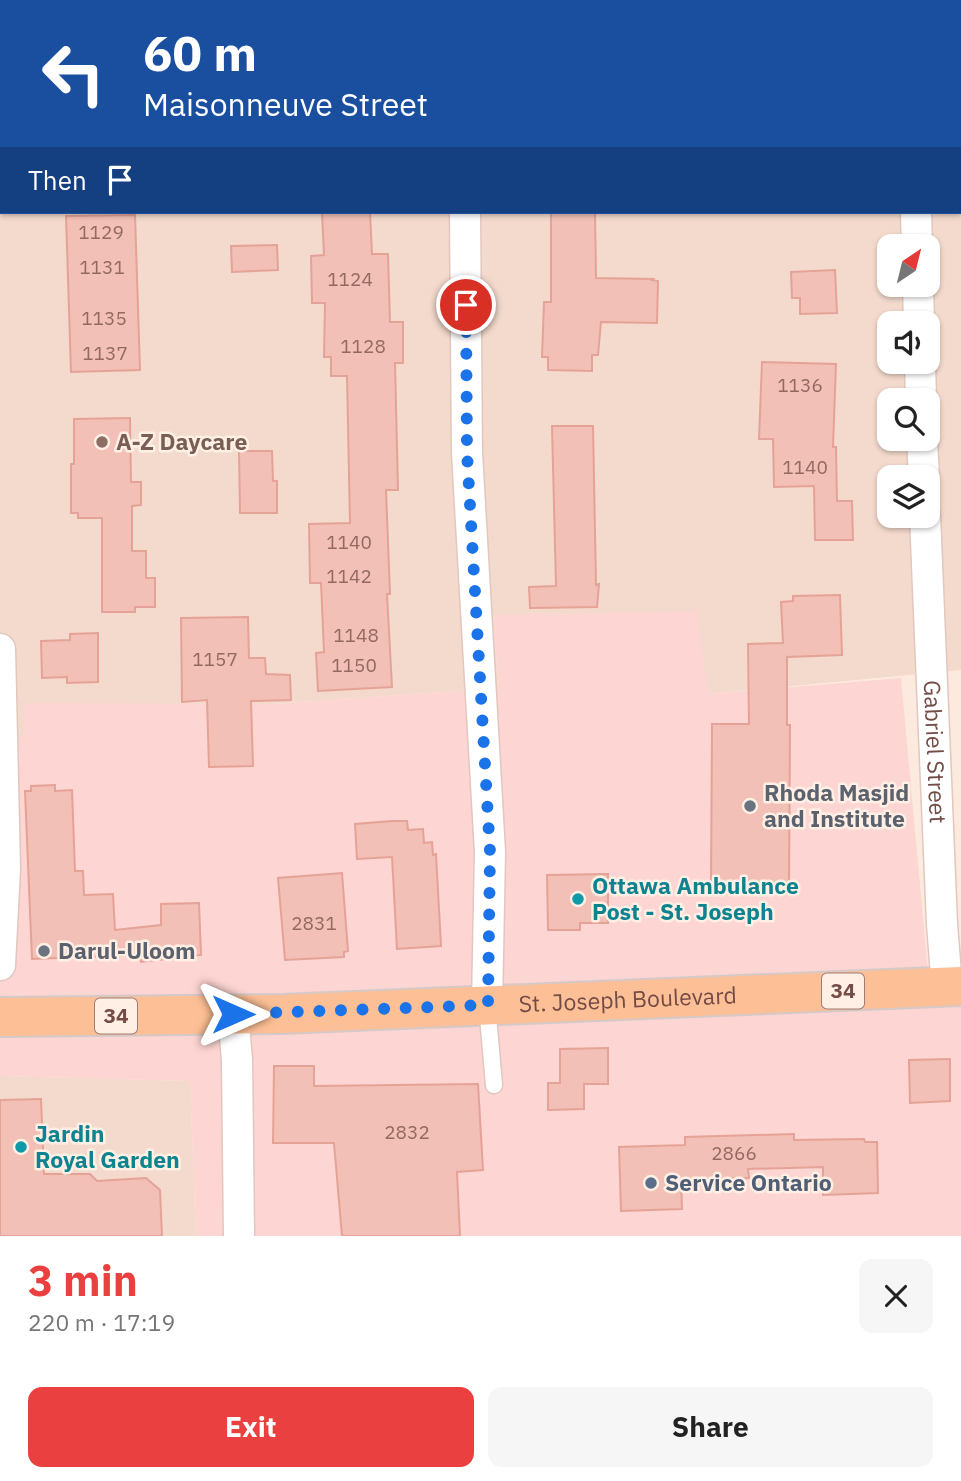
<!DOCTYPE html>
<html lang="en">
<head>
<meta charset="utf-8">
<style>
  body { margin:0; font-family:"IBM Plex Sans",sans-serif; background:#f6f6f6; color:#222; height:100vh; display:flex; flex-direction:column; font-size:26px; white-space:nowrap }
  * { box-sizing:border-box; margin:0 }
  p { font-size:23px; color:#767676 }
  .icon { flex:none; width:38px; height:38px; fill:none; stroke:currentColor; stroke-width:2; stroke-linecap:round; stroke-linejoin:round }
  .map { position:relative; height:1236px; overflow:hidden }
  .side { display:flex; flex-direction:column; background:#fff; flex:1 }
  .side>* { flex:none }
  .banner { position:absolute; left:0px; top:0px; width:962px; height:214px; box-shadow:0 2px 5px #0004; background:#1a4fa0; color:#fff; overflow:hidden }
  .needle { width:46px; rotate:35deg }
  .fabs { position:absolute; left:877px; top:234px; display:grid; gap:14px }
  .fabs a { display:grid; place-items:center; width:63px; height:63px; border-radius:14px; background:#fff; box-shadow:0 2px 5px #0004; font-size:35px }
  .pin { position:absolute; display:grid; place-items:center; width:60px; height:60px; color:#fff; margin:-30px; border:4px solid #fff; border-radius:50%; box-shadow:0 2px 7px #0007 }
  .me { position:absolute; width:77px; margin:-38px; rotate:90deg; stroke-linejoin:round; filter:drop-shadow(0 0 5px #0008) }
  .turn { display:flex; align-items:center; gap:24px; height:147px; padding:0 28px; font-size:32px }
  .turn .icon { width:91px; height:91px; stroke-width:2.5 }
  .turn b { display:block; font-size:49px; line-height:60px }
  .then { display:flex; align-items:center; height:66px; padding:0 28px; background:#0003; gap:14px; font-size:26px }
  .round { display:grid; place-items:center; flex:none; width:74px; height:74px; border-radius:14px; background:#f6f6f6 }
  .overview { display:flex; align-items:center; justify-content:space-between; height:119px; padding:0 28px }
  h1 { font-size:42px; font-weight:700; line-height:52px; color:#ea4040 }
  .primary-button { display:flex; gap:14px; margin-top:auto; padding:14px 28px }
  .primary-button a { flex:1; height:80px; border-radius:14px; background:#ea4040; color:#fff; font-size:28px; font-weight:700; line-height:80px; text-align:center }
  .primary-button a+a { background:#f6f6f6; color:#222 }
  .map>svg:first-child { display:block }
</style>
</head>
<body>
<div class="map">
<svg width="961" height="1236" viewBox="0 0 961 1236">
  <rect width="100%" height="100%" fill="#fdeadf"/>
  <!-- residential -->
  <g fill="#f4dacd" fill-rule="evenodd">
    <path d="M0,0H960L2,2V212H961V31V670L708,694L493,616L499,688L272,704H24L25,738H0ZM889,247H928V285H889ZM889,324H928V362H889ZM889,401H928V439H889ZM889,478H928V516H889Z"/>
    <path d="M0,1076L190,1081L196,1236H0Z"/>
  </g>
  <!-- commercial -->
  <path fill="#fdd5d2" d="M697,611L708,694L901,678L931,1005H961V1236H196L190,1081L0,1076V738H24V703L272,704L499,688L493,615Z"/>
  <!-- building -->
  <g fill="#f2c0b6" stroke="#e5a296" stroke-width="2">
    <path d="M322,212H370L372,254H388L390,322H403V363H395L398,490H386L390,594H387L392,687L318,691L316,653L324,652L321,583H310L309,524L350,523L347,376H331V357H324L325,303H312L311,256L324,255Z"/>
    <path d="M551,212H595L596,278L653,279L652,280L658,281L657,323L601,322L598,355H592V371L548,370V357H542L544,302H551Z"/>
    <path d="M135,215L140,370L71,372L66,216Z"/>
    <path d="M277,245L278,270L232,272L231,246Z"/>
    <path d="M835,270L837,313L800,314V298H792L791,272Z"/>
    <path d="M762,362L836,364L833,447H836L837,501H852L853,540H815L814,486L774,487L773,439H759Z"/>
    <path d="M130,418L131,482H141V505L132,506V551H146V578H155V607H135V612H102V518H78V513H71V464H74V419Z"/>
    <path d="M552,426H593L596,585L599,584L597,607L530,608L529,587L556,586Z"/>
    <path d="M239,451H272L273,481H277V513H240Z"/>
    <path d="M840,595L842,655L787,657V725H790L789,887H711L712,724H749L748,644L783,643L781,602L793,601V596Z"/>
    <path d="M248,617L249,658H265L266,674L290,675L291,700L251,701L253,766L209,767L207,700L182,702L181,618Z"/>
    <path d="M98,633V682L67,683V677L42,678L41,641L70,640V634Z"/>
    <path d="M55,785V791L72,790L75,871H83L84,895L113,894L115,930L161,925V904L199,903L201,955L165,956V959L141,962L140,955L32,959L25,791H31V786Z"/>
    <path d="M392,821H407L408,830L423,829L424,843L432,842L433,855L436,854L441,946L397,949L392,857L357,859L355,824Z"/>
    <path d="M342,873L348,951L344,952V957L285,960L278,878Z"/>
    <path d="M608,874V923H580V930H548L547,875Z"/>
    <path d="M608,1048V1084H584V1109L548,1110V1083H560V1049Z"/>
    <path d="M950,1059V1101L910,1103L909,1060Z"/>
    <path d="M274,1066H314V1086L478,1084L483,1170L457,1172L460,1236H342L334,1143H273Z"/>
    <path d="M41,1099L44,1174H90L97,1181L146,1178L160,1190L162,1236H0V1100Z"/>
    <path d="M794,1134V1140L864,1139L865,1142H877L878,1193L823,1195V1167L748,1169L749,1178L681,1180L682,1209L621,1211L619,1147L685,1145V1137Z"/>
  </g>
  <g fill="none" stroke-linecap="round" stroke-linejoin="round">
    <!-- lane casing -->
    <g stroke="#e2c7be" stroke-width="19">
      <path id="lane" d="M487,1005L494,1085"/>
    </g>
    <!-- street casing -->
    <g stroke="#e2c7be" stroke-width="33">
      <g id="street">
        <path d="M464,0V2"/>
        <path d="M909,0V2"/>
        <path d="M465,212L467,453L490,852L487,1005"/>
        <path d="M916,212L917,247"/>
        <path d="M918,285L919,324"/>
        <path d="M920,362L921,401"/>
        <path d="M922,439L924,478"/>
        <path id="s1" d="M925,516L942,924L947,987"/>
        <path d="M0,649L5,869L0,965"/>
        <path d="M233,1014L237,1060L239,1236"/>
      </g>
    </g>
    <!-- primary casing -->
    <g stroke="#d5c9c8" stroke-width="42">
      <g id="primary">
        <path id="s2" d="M0,1017L282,1014L961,986"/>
      </g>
    </g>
    <!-- lane -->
    <use href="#lane" stroke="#fff" stroke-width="16"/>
    <!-- street -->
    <use href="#street" stroke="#fff" stroke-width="30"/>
    <!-- primary -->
    <use href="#primary" stroke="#fdbf95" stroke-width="38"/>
  </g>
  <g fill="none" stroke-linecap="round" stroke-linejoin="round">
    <!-- route -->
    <path stroke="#1a73e8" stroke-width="12" stroke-dasharray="0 21.6" d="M233,1014L488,1005L490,852L467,453L466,305"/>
  </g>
  <!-- markers -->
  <circle fill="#8d6e63" stroke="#ffefe5" stroke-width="2.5" cx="102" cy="442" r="7"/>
  <g fill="#6b7280" stroke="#ffefe5" stroke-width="2.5">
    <circle cx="750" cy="806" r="7"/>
    <circle cx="44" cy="951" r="7"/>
  </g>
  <g fill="#0f9aa8" stroke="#ffefe5" stroke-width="2.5">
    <circle cx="578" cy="899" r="7"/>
    <circle cx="21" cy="1147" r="7"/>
  </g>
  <circle fill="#5c6f8a" stroke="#ffefe5" stroke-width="2.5" cx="651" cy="1183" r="7"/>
  <g text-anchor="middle" stroke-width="5" stroke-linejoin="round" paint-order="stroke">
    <!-- number labels -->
    <g font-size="19" fill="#936962">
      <text x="101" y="239">1129</text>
      <text x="102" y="274">1131</text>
      <text x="350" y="286">1124</text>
      <text x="104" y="325">1135</text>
      <text x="363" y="353">1128</text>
      <text x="105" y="360">1137</text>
      <text x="800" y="392">1136</text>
      <text x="805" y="474">1140</text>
      <text x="349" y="549">1140</text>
      <text x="349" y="583">1142</text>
      <text x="356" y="642">1148</text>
      <text x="215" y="666">1157</text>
      <text x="354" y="672">1150</text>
      <text x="314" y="930">2831</text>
      <text x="407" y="1139">2832</text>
      <text x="734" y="1160">2866</text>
    </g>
    <!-- shield labels -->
    <g fill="#ffefe5" stroke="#9d7d76" stroke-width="2">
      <rect x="822" y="973.5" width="42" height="35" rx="5"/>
      <rect x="95" y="998.5" width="42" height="35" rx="5"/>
    </g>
    <g font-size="21" font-weight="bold" fill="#734c46">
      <text x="843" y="998">34</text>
      <text x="116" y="1023">34</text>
    </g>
    <!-- education labels -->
    <g font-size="23" font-weight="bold" fill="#785e54" stroke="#ffefe5" text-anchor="start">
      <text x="116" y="450">A-Z Daycare</text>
    </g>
    <!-- street labels -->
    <g font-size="23" fill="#734c46" stroke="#ffefe5">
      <text dy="8" stroke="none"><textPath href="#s1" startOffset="236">Gabriel Street</textPath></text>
      <text dy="8" stroke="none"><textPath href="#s2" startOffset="628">St. Joseph Boulevard</textPath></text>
    </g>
    <!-- worship labels -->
    <g font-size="23" font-weight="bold" fill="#5b616d" stroke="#ffefe5" text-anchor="start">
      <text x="764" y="801">Rhoda Masjid<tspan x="764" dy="26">and Institute</tspan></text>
      <text x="58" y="959">Darul-Uloom</text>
    </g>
    <!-- culture labels -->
    <g font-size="23" font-weight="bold" fill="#0d838f" stroke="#ffefe5" text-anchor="start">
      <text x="592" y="894">Ottawa Ambulance<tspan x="592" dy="26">Post - St. Joseph</tspan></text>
      <text x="35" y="1142">Jardin<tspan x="35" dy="26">Royal Garden</tspan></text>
    </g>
    <!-- service labels -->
    <g font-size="23" font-weight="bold" fill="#4e5e75" stroke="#ffefe5" text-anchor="start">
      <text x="665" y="1191">Service Ontario</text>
    </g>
  </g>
</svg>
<div class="fabs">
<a><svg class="needle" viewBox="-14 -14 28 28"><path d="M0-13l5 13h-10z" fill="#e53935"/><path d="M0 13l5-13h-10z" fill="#767676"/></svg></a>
<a><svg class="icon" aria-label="sound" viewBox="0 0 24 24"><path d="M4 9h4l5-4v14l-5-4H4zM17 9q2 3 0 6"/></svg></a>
<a><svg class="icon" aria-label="search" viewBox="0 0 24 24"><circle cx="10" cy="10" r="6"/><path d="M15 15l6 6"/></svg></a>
<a><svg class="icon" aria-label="layers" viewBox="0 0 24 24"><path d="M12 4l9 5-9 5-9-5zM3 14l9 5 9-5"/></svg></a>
</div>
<div class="pin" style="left:466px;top:305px;background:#d93025"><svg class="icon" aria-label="arrive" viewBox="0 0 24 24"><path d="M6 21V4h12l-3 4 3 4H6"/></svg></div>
<svg class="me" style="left:233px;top:1014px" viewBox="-20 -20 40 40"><path d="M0-17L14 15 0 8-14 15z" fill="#1a73e8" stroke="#fff" stroke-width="4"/></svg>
<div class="banner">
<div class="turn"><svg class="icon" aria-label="left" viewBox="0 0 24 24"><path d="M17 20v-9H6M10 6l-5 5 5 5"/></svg><div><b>60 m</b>Maisonneuve Street</div></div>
<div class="then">Then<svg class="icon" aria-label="arrive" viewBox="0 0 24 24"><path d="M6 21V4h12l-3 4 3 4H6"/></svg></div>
</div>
</div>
<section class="side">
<div class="overview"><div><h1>3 min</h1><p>220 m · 17:19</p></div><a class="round"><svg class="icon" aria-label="close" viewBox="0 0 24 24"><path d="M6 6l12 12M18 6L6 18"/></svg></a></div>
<div class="primary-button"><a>Exit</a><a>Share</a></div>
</section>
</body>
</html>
